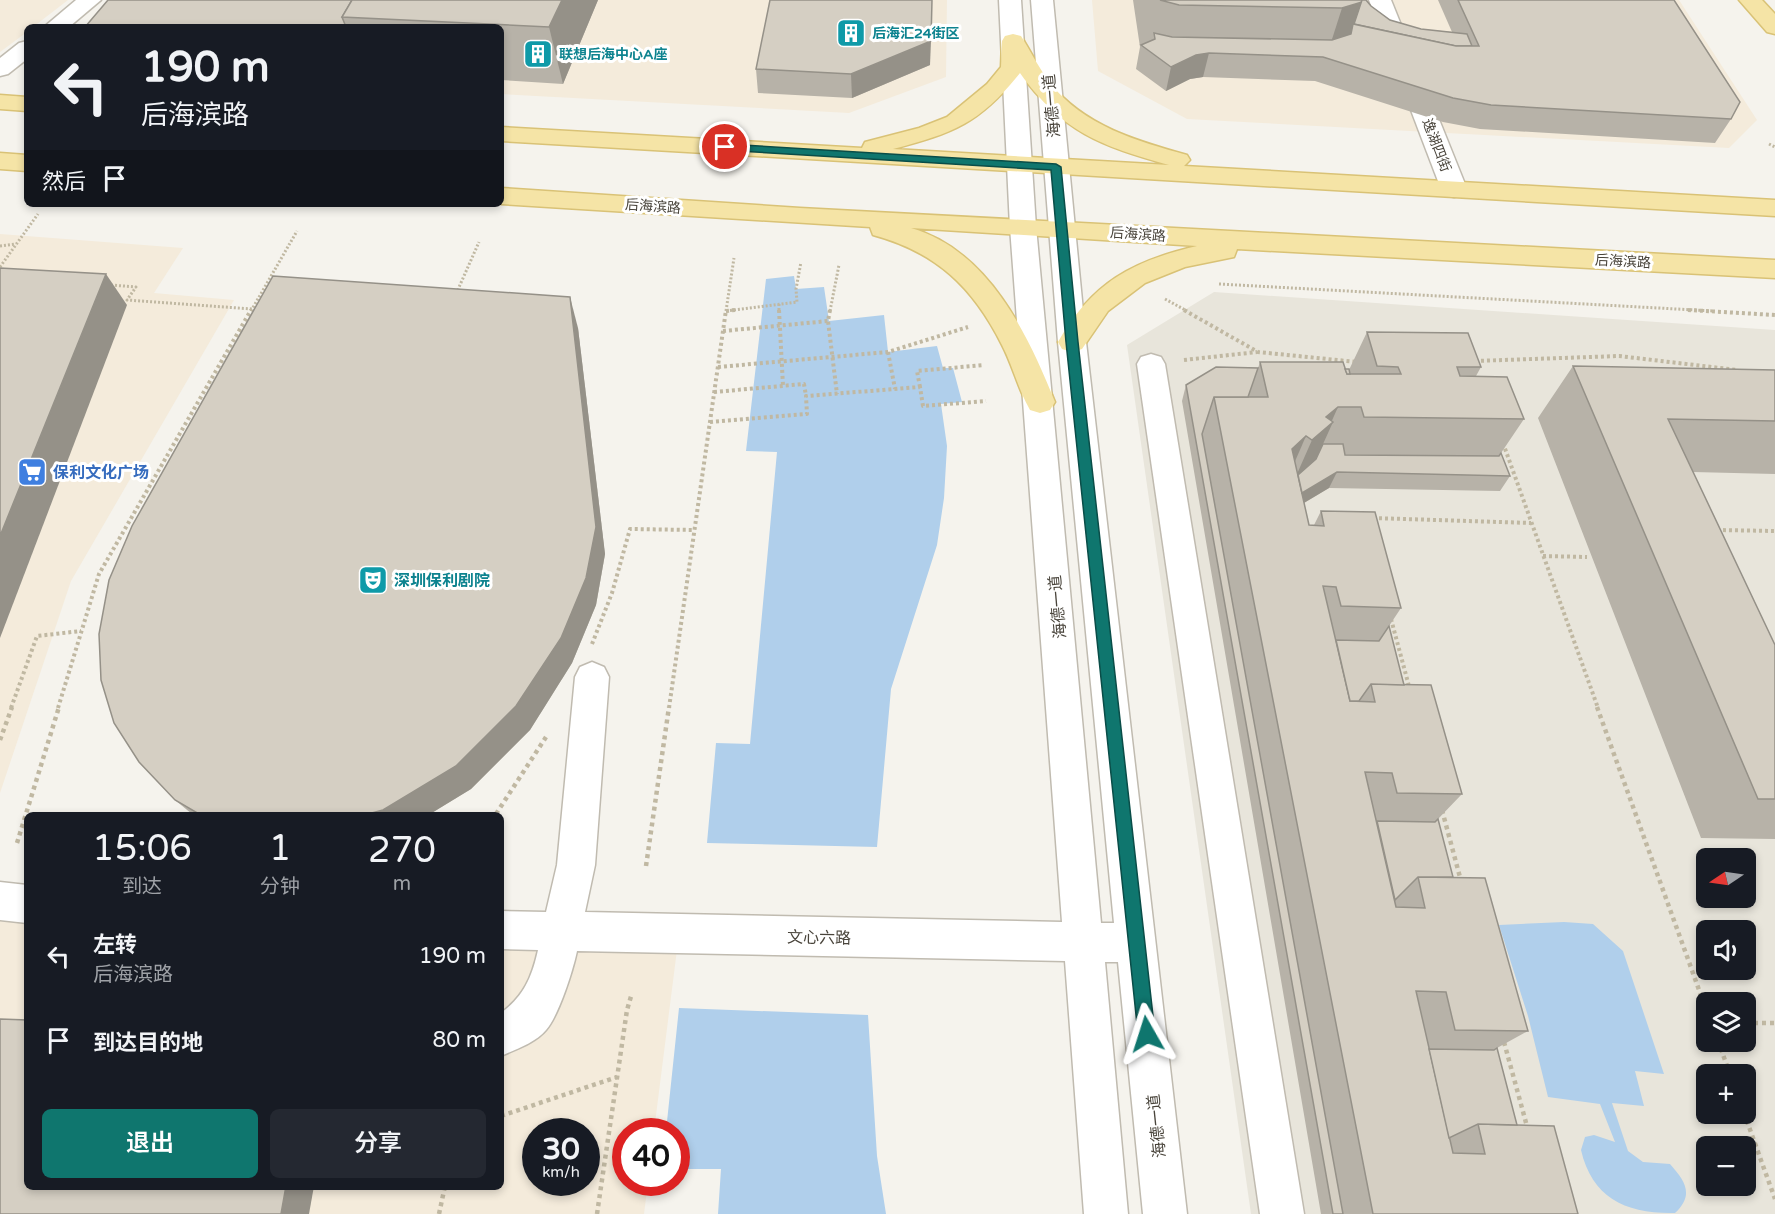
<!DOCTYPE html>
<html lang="zh">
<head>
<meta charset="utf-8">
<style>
  body { margin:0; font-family:"Varela Round","Noto Sans SC",sans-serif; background:#242831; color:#f1f3f6; height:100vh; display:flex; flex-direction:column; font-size:22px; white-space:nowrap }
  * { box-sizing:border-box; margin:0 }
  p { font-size:20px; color:#9ea1a6 }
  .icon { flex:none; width:33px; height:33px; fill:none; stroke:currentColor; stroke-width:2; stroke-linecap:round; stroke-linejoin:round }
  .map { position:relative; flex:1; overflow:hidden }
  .panel { position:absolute; left:24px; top:812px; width:480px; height:378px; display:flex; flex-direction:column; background:#171b24; border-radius:9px; box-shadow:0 3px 9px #0003 }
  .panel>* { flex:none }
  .banner { position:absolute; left:24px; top:24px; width:480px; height:183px; border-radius:9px; box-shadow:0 3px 9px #0003; background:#171b24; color:#f1f3f6; overflow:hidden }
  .needle { width:39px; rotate:257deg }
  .tools { position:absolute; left:1696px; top:848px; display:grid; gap:12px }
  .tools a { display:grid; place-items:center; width:60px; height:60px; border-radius:9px; background:#171b24; box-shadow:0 3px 9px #0003; font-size:30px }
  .speed { position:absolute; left:522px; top:1118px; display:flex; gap:12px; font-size:30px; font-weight:700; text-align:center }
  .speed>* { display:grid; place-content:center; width:78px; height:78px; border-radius:50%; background:#171b24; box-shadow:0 3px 9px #0003; line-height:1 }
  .speed small { font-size:15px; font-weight:400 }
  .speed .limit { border:9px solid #d22; background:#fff; color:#111 }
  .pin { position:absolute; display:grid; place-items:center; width:51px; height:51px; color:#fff; margin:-26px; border:3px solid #fff; border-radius:50%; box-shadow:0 2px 6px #0007 }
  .me { position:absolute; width:66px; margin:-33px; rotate:354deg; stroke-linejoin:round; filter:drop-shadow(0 0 4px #0008) }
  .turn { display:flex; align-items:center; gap:21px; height:126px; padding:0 18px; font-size:27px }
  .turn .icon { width:78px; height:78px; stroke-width:2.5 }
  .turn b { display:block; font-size:42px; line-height:51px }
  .then { display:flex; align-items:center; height:57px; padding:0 18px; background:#0003; gap:12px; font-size:22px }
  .eta { display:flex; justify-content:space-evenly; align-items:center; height:102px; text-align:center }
  .eta b { font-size:36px; font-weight:600; line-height:42px }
  .primary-button { display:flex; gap:12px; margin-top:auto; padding:12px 18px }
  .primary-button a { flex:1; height:69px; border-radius:9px; background:#0f766e; color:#fff; font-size:24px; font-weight:600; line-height:69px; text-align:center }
  .primary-button a+a { background:#242831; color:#f1f3f6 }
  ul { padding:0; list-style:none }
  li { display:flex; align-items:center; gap:18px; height:84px; padding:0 18px }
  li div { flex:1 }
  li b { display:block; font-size:22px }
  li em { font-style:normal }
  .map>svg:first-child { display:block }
</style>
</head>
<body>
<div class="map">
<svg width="1775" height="1214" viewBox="0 0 1775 1214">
  <rect width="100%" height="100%" fill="#f5f3ed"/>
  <!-- residential -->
  <path fill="#e8e5db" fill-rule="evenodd" d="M1214,292L1775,330V1214H1251L1127,345ZM1707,858H1746V897H1707ZM1707,930H1746V969H1707ZM1707,1002H1746V1041H1707ZM1707,1074H1746V1113H1707ZM1707,1146H1746V1185H1707Z"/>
  <!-- commercial -->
  <g fill="#f4ebdb" fill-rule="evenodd">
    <path d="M0,0H68L33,27H27V32L0,52Z"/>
    <path d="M128,0H947L946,77L849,113L501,94V27H94Z"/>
    <path d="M1092,0H1679L1757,120L1729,148L1187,119L1098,71Z"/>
    <path d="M0,234L183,248L154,293L234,300L71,581L0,793Z"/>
    <path d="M0,901L27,904V1186H501V930L679,934L654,1131H626V1182H648L644,1214H0ZM536,1131H586V1182H536Z"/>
  </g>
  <!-- water -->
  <g fill="#b0cfeb">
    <path d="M794,276L796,289L824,287L829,321L884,315L888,352L937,346L943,368H953L962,402L941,404L947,446L944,498L937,545L891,689L877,847L707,843L716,743L750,744L777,452L746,451L766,279Z"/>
    <path d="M1564,922L1593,924L1623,951L1664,1074L1635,1071L1644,1106L1612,1103L1628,1151L1643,1162L1670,1164C1686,1182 1694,1195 1675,1213C1626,1214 1592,1198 1581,1150L1585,1137L1594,1135L1615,1142L1600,1104L1548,1097L1528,1016L1499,925Z"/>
    <path d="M679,1008L868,1015L877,1156L886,1214H718L721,1169H677L676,1131H666Z"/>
  </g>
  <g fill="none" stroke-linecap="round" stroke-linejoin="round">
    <!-- minor casing -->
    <g stroke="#c0bbb0" stroke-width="3">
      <g id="minor">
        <path d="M76,0H101L69,27H44Z"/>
        <path d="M999,0H1021L1036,227L1101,923H1114L1058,342L1031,0H1053L1086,342L1187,1214H1143L1118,962H1105L1128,1214H1084L1065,961L577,951C573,970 559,1015 546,1030C535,1043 516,1049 501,1056V1013C524,996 532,977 538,950L501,949V911L546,912L557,865L575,677L580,667L592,662L604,667L609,677L595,865L585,912L1062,922L1010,227Z"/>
        <path d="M1369,0H1391L1467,189L1463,195L1454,197L1445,195L1441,189Z"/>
        <path d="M27,41V59L8,74L0,76V58L19,43Z"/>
        <path d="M1151,354L1161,357L1165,364L1304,1214H1260L1137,364L1141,357Z"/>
        <path d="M0,882L27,885V923L0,920Z"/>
      </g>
    </g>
    <!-- major casing -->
    <g stroke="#d9c276" stroke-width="3">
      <g id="major">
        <path d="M1739,0H1762L1775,14V34L1767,32Z"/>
        <path d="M1013,34L1021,36C1031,52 1039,68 1050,83C1084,126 1137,141 1187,155L1190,160L1184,166L1775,200V216L501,141V127L862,148L865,142L919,128L947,117L987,84L1001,67L1002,41L1005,36ZM1020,73C1062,132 1101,146 1169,165L893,149C954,133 980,123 1020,73Z"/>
        <path d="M0,95L27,97V111L0,109Z"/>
        <path d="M0,153L27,155V171L0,169Z"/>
        <path d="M501,188L800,208L1775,260V278L1237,249L1234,257L1185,267L1145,283L1108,311L1082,349L1072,352L1062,349L1058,342C1092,283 1132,261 1197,246L911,228C988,250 1028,334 1055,402L1050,410L1040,413L1030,410C1018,389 1013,366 1002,345C973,287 936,252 873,235L870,227L501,204Z"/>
      </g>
    </g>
    <!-- path-far2 -->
    <g stroke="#c0b8a2" stroke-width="3" stroke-dasharray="2 2" stroke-linecap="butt">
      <path d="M1769,144L1775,147"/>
      <path d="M0,246L16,244"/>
      <path d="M0,267L38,214"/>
      <path d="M1219,284L1713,311"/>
      <path d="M111,285L136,287L127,300L252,309"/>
      <path d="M456,294L479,242"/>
      <path d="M1165,299L1187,311"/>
      <path d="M779,304V311"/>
      <path d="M251,311L297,231"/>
      <path d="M726,311L797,302L796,289L801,262"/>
      <path d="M726,311L734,258"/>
      <path d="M830,311L839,265"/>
    </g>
    <!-- path-far1 -->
    <g stroke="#c0b8a2" stroke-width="4" stroke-dasharray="3 3" stroke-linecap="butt">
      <path d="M779,310L783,386"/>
      <path d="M830,310L828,321L837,394"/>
      <path d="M1184,310L1258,352L1357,362"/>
      <path d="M1688,310L1775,315"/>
      <path d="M726,311L735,310"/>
      <path d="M723,331L828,321"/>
      <path d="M888,352L895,389"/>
      <path d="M1184,360L1257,352"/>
      <path d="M1475,361L1619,356L1737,370"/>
      <path d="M718,367L888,352L968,327"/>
      <path d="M920,387L917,371L984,365"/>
      <path d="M714,392L804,384L806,396"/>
      <path d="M710,422L807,414L806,396L920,387L923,406L986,401"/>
      <path d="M1503,443L1598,708"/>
      <path d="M1373,518L1531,523"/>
      <path d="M1717,530L1775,531"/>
      <path d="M1543,556L1587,557"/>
      <path d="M1391,619L1410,690"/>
      <path d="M592,644L612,593L630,529L694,530"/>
      <path d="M11,708L37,636L81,631"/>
      <path d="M58,708L99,574L251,310"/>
      <path d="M669,708L726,310"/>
    </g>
    <!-- path -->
    <g stroke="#c0b8a2" stroke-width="4.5" stroke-dasharray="4 4" stroke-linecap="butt">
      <path d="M1597,707L1707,1012"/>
      <path d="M0,740L12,707"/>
      <path d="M1442,810L1461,881"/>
      <path d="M496,814L546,737"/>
      <path d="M17,843L59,707"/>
      <path d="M646,866L669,707"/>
      <path d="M1746,1023H1775"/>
      <path d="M1718,1041L1730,1074"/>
      <path d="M1504,1042L1528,1130"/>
      <path d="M1744,1113L1775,1199"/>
      <path d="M501,1116L617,1077"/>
      <path d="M439,1214L445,1186"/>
      <path d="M597,1214L627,1010L632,993"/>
    </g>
    <!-- minor -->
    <use href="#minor" fill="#fff" fill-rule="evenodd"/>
    <!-- major -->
    <use href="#major" fill="#f5e4a6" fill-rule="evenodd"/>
  </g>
  <!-- wall -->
  <g fill="#b7b2a8">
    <path d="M598,0L563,84L501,80V27H85Z"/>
    <path d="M1133,0H1366L1371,6L1390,20L1421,29L1452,32L1438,0H1674L1731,119L1715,143L1480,129L1443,122L1315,81L1203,77L1190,79L1166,91L1136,69L1140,47Z"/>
    <path d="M930,65L852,98L758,93L756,69Z"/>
    <path d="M578,328L605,554L596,605L572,663L530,730L471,789L430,814H192L175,800Z"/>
    <path d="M1367,332L1481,367L1476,376L1524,419L1501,453L1510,476L1500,491L1329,488L1304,503L1309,525H1314L1321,511L1401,608L1389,626L1404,685L1462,794L1438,819L1453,877L1528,1031L1497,1048L1517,1125L1578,1214H1321L1182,401L1186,385L1258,368L1260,362L1345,369L1349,370Z"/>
    <path d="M1573,366L1775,370V474L1693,472L1775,645V839L1701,838L1538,418Z"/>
  </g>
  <!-- shaded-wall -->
  <g fill="#959188">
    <path d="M562,0H598L563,84L549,27Z"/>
    <path d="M1362,2L1343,58H1326L1342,8Z"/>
    <path d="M931,41L930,65L852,98L851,74Z"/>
    <path d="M1209,53L1203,77L1190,79L1166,91L1171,67L1196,55Z"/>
    <path d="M106,274L127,305L0,638V536Z"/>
    <path d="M570,297L578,328L605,554L596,605L572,663L530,730L471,789L430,814H368Z"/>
    <path d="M1338,407L1330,425L1333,422L1309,475L1289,492L1312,440L1326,417Z"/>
    <path d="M1306,436L1283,489L1292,449Z"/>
    <path d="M1337,472L1329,488L1292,510L1299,495Z"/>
    <path d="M286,1186H314L309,1214H281Z"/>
  </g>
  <!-- building -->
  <g fill="#d5cfc3" stroke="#959188" stroke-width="1.5">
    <path d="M108,0H352L342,17L346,27H85Z"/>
    <path d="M352,0H562L549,27L342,17Z"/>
    <path d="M770,0H932L931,41L851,74L756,69Z"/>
    <path d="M1160,0H1362V2L1342,8L1179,5Z"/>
    <path d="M1362,0H1366L1371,6L1390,20L1421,29L1467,34L1472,46H1456L1354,24Z"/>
    <path d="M1458,0H1674L1740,102L1731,119L1491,105L1453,98L1323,57L1209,53L1196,55L1171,67L1141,45L1155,39L1154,33L1172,37L1332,40L1351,34L1353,24L1456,46H1479Z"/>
    <path d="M0,268L106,274L0,536Z"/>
    <path d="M273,276L570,297L596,527L586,578L561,638L516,706L456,766L383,810L368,814H199L175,800L139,762L114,723L101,680L99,634L109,580L132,526Z"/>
    <path d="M1367,332L1468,333L1481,367H1457L1460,376L1507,377L1524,419L1364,417L1361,407H1338L1326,417L1333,422L1312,440L1306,436L1292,449L1309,525L1324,526L1321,511L1375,512L1401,608L1341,606L1336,587L1323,586L1350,701L1375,702L1371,684L1431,685L1462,794L1397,793L1392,773L1365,772L1396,907L1425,908L1418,877L1485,878L1528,1031L1455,1030L1446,992L1416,991L1453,1153L1485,1154L1478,1124L1554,1126L1578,1214H1373L1214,397H1268L1260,362H1343L1347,374H1401L1398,367L1377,366Z"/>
    <path d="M1573,366L1775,370V421L1668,419L1775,645V799H1758Z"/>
    <path d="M1216,367L1258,368L1248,397H1214L1202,434L1343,1214H1333L1186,385Z"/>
    <path d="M1345,369H1349L1350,374H1347Z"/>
    <path d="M1323,444H1343L1345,455L1499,456L1501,453L1510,476L1337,472L1302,493L1298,475L1316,459Z"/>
    <path d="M1389,626L1404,685L1371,684L1359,701H1350L1336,640L1379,641Z"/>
    <path d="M1438,819L1453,877H1418L1395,900L1377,821L1435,822Z"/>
    <path d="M0,1019L27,1020V1186H286L281,1214H0Z"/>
    <path d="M1497,1048L1517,1125L1478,1124L1449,1138L1429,1049L1494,1050Z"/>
  </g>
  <!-- route -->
  <path fill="#0f766e" stroke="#0a4d48" stroke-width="1.5" d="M725,144L1056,164L1061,167L1078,342L1155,1034L1153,1040L1147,1042L1141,1040L1138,1034L1066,342L1051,170L721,150V145Z"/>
  <!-- icons -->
  <defs>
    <g id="building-square" transform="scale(1.5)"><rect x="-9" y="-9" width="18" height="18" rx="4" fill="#0f9aa8" stroke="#fff"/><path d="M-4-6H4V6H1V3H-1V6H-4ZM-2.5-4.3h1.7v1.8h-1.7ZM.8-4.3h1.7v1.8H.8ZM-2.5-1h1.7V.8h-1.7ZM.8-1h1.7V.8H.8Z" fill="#fff"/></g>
    <g id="supermarket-square" transform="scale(1.5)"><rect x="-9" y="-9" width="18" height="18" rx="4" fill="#3f7fe0" stroke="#fff"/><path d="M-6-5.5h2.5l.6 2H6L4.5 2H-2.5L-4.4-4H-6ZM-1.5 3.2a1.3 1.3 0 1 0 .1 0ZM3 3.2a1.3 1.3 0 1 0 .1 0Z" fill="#fff"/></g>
    <g id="theatre-square" transform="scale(1.5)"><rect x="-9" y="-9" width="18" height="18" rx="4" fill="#0f9aa8" stroke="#fff"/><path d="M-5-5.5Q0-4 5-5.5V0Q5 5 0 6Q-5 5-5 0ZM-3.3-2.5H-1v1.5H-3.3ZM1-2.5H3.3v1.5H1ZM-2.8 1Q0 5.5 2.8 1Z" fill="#fff"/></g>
  </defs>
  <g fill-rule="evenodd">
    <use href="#building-square" x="851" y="33"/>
    <use href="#building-square" x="538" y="54"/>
    <use href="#supermarket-square" x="32" y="472"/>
    <use href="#theatre-square" x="373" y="580"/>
  </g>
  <g text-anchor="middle" stroke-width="6" stroke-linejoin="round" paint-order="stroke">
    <!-- far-culture labels -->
    <g font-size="14" font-weight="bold" fill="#0d838f" stroke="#fff" text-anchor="start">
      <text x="872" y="38">后海汇24街区</text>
      <text x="559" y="59">联想后海中心A座</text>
    </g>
    <!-- far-street labels -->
    <g font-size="14" fill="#49443b" stroke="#fff">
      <text transform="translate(1437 145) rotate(69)" y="5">逸湖四街</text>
      <text transform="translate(653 206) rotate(4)" y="5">后海滨路</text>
      <text transform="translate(1138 234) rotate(4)" y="5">后海滨路</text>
      <text transform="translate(1623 261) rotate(3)" y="5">后海滨路</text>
    </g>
    <!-- street labels -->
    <g font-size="16" fill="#49443b" stroke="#fff">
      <text transform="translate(1051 106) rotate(-95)" y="6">海德一道</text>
      <text transform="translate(1057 607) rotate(-95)" y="6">海德一道</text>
      <text transform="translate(819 937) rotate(1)" y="6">文心六路</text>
      <text transform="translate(1156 1126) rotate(-96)" y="6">海德一道</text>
    </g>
    <!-- shop labels -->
    <g font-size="16" font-weight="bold" fill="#366cbe" stroke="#fff" text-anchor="start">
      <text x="53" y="478">保利文化广场</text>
    </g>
    <!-- culture labels -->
    <g font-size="16" font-weight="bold" fill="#0d838f" stroke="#fff" text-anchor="start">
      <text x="394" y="586">深圳保利剧院</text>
    </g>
  </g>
</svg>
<div class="tools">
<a><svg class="needle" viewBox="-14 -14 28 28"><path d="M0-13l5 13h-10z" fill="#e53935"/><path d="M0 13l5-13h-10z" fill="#9ea1a6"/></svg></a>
<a><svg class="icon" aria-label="sound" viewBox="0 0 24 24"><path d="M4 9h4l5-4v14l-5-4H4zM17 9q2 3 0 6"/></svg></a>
<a><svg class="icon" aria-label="layers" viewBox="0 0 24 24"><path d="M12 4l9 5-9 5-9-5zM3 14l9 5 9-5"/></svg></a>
<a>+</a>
<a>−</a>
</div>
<div class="speed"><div>30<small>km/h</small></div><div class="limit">40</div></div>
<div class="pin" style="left:725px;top:147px;background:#d93025"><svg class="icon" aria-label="arrive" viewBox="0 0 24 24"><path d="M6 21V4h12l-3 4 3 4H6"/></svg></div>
<svg class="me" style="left:1147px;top:1034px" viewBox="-20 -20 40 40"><path d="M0-17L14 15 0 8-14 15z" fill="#0f766e" stroke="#fff" stroke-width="4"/></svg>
<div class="banner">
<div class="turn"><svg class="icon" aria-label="left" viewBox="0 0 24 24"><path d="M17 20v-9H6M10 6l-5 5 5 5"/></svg><div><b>190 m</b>后海滨路</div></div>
<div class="then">然后<svg class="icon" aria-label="arrive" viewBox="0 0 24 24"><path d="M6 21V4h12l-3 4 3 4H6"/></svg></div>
</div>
<section class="panel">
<div class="eta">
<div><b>15:06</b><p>到达</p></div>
<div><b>1</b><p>分钟</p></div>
<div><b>270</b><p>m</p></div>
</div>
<ul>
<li><svg class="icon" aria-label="left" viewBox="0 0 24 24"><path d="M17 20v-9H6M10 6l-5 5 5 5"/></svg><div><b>左转</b><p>后海滨路</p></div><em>190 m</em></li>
<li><svg class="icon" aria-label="arrive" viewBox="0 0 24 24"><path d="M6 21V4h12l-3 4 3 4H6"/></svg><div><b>到达目的地</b></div><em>80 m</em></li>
</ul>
<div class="primary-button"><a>退出</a><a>分享</a></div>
</section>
</div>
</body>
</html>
